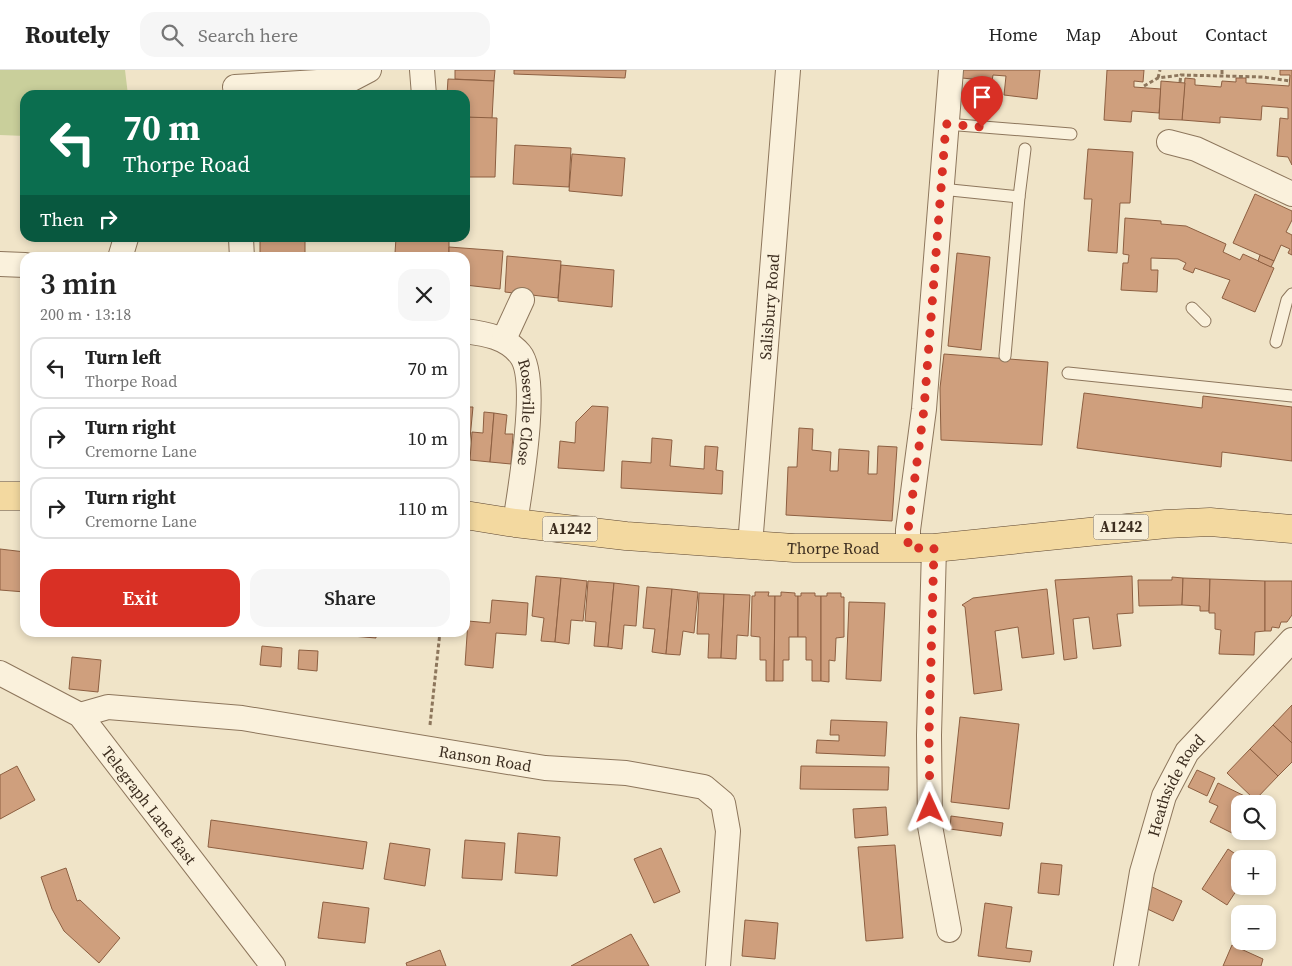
<!DOCTYPE html>
<html lang="en">
<head>
<meta charset="utf-8">
<style>
  body { margin:0; font-family:"Source Serif 4",serif; background:#f6f6f6; color:#222; height:100vh; display:flex; flex-direction:column; font-size:19px; white-space:nowrap }
  * { box-sizing:border-box; margin:0 }
  p { font-size:16px; color:#767676 }
  .icon { flex:none; width:28px; height:28px; fill:none; stroke:currentColor; stroke-width:2; stroke-linecap:round; stroke-linejoin:round }
  .map { position:relative; flex:1; overflow:hidden }
  .details { position:absolute; left:20px; top:182px; width:450px; height:385px; display:flex; flex-direction:column; background:#fff; border-radius:15px; box-shadow:0 2px 8px #0003 }
  .details>* { flex:none }
  .hud { position:absolute; left:20px; top:20px; width:450px; height:152px; border-radius:15px; box-shadow:0 2px 8px #0003; background:#0b6e4f; color:#fff; overflow:hidden }
  .tools { position:absolute; left:1231px; top:725px; display:grid; gap:10px }
  .tools a { display:grid; place-items:center; width:45px; height:45px; border-radius:10px; background:#fff; box-shadow:0 2px 8px #0003; font-size:25px }
  .pin { position:absolute; display:grid; place-items:center; width:42px; height:42px; color:#fff; margin:-51px -21px; border-radius:50% 50% 50% 0; rotate:-45deg; box-shadow:0 0 5px #0007 }
  .pin .icon { rotate:45deg }
  .me { position:absolute; width:55px; margin:-28px; rotate:359deg; stroke-linejoin:round; filter:drop-shadow(0 0 4px #0008) }
  .turn { display:flex; align-items:center; gap:18px; height:105px; padding:0 20px; font-size:22px }
  .turn .icon { width:65px; height:65px; stroke-width:2.5 }
  .turn b { display:block; font-size:35px; line-height:42px }
  .then { display:flex; align-items:center; height:48px; padding:0 20px; background:#0003; gap:10px; font-size:19px }
  .round { display:grid; place-items:center; flex:none; width:52px; height:52px; border-radius:15px; background:#f6f6f6 }
  .headline { display:flex; align-items:center; justify-content:space-between; height:85px; padding:0 20px }
  h1 { font-size:30px; font-weight:600; line-height:38px }
  .action { display:flex; gap:10px; margin-top:auto; padding:10px 20px }
  .action a { flex:1; height:58px; border-radius:15px; background:#d93025; color:#fff; font-size:20px; font-weight:600; line-height:58px; text-align:center }
  .action a+a { background:#f6f6f6; color:#222 }
  ul { padding:0; list-style:none }
  li { display:flex; align-items:center; gap:15px; height:62px; margin:0 10px 8px; padding:0 10px; border:2px solid #e0e0e0; border-radius:15px }
  li div { flex:1 }
  li b { display:block; font-size:19px }
  li em { font-style:normal }
  header { display:flex; align-items:center; gap:30px; box-sizing:border-box; height:70px; padding:0 25px; background:#fff; border-bottom:1px solid #e0e0e0 }
  header strong { font-size:24px }
  nav { display:flex; gap:28px; margin-inline-start:auto; font-size:18px }
  .search { width:350px; height:45px; background:#f6f6f6; display:flex; align-items:center; gap:12px; box-sizing:border-box; padding:0 18px; border-radius:15px; color:#767676; font-size:19px }
  .map>svg:first-child { display:block }
</style>
</head>
<body>
<header>
<strong>Routely</strong>
<div class="search"><svg class="icon" aria-label="search" viewBox="0 0 24 24"><circle cx="10" cy="10" r="6"/><path d="M15 15l6 6"/></svg>Search here</div>
<nav><a>Home</a><a>Map</a><a>About</a><a>Contact</a></nav>
</header>
<div class="map">
<svg width="1292" height="896" viewBox="0 0 1292 896">
  <rect width="100%" height="100%" fill="#f0e4c8"/>
  <!-- green -->
  <path fill="#c9cf9b" d="M0,0H125L128,25H25V66L0,65Z"/>
  <!-- building -->
  <g fill="#cf9f7d" stroke="#8d5f41">
    <path d="M455,0H495L494,11L455,9Z"/>
    <path d="M514,0H626L625,8L514,4Z"/>
    <path d="M963,0H1040L1037,29L1004,25L1006,6L993,5L992,11L962,8Z"/>
    <path d="M1107,0H1144L1143,12L1134,11V17L1161,19L1159,43L1132,41L1131,52L1104,50Z"/>
    <path d="M1280,0H1292V95L1288,87L1277,86L1280,48L1288,49V38L1262,36L1261,50L1220,47V53L1182,50L1185,8L1195,9V15L1221,17L1222,11L1236,12V8H1246V13L1289,16L1290,5H1280Z"/>
    <path d="M448,9L494,11L492,49L465,47V25H447Z"/>
    <path d="M1161,11L1185,13L1182,50L1159,49Z"/>
    <path d="M465,47L497,48L495,107H465Z"/>
    <path d="M515,75L571,78L569,117L513,114Z"/>
    <path d="M1088,79L1133,82L1130,133H1120L1117,183L1088,181L1092,129H1084Z"/>
    <path d="M572,84L625,88L622,126L569,121Z"/>
    <path d="M1255,124L1292,141V150L1286,162L1292,165V185L1288,183L1290,179L1281,175L1274,191L1233,173Z"/>
    <path d="M1125,148L1161,151V154L1186,156L1226,174L1223,182L1240,190L1243,184L1274,198L1255,242L1222,228L1230,210L1195,198L1193,203L1183,199L1186,193L1178,189L1151,188V200H1158L1157,222L1121,220L1123,193H1128L1129,185L1123,184Z"/>
    <rect x="260" y="168" width="45" height="20"/>
    <rect x="350" y="168" width="38" height="3"/>
    <path d="M396,168H449V185L395,183Z"/>
    <path d="M449,177L503,181L500,219L465,215V188H449Z"/>
    <path d="M957,183L990,187L981,280L948,276Z"/>
    <path d="M1260,185L1274,191L1271,197L1258,191Z"/>
    <path d="M507,186L561,191L558,228L505,222Z"/>
    <path d="M561,195L614,200L612,237L558,231Z"/>
    <path d="M944,284L1048,292L1042,375L941,370L940,318Z"/>
    <path d="M1084,323L1202,338L1203,326L1292,337V391L1222,382L1221,397L1077,378Z"/>
    <path d="M592,336L608,337L604,401L558,398L560,371L575,373L576,352Z"/>
    <path d="M465,337H473L468,389H465Z"/>
    <path d="M484,342L494,343L490,392L470,390L472,362L483,363Z"/>
    <path d="M494,343L507,345L505,364H513L511,394L490,392Z"/>
    <path d="M799,358L813,359L812,380L831,382L830,401H838L839,379L869,381L868,404H877L878,376L897,377L892,451L786,445L788,397H797Z"/>
    <path d="M652,368L672,370L670,396L704,399L705,376L718,377L716,400L723,401L722,424L621,418L622,391L651,393Z"/>
    <path d="M0,479L25,482V522L0,520Z"/>
    <path d="M536,506L561,508L555,572L541,571L544,548L532,546Z"/>
    <path d="M1132,506L1133,543L1117,544L1121,576L1093,579L1089,547L1073,549L1077,588L1064,590L1055,510Z"/>
    <path d="M1172,507L1183,508L1182,535L1139,536L1138,510H1172Z"/>
    <path d="M561,508L587,511L583,551L571,550L569,574L555,572Z"/>
    <path d="M1183,508L1210,509L1209,541H1200V536L1182,535Z"/>
    <path d="M1210,509L1265,511V561L1255,562L1254,585L1219,584L1221,560L1215,559V543H1209V541Z"/>
    <path d="M588,511L614,513L608,577L594,576L596,552L585,551Z"/>
    <path d="M1265,511H1292V545L1287,552H1281L1279,558L1272,557L1271,561H1265Z"/>
    <path d="M614,513L639,516L636,556L624,555L622,579L608,577Z"/>
    <path d="M647,517L672,519L666,584L652,582L655,559L643,558Z"/>
    <path d="M672,519L698,522L694,563L683,561L680,585L666,584Z"/>
    <path d="M1047,519L1054,584L1022,588L1018,557L995,561L1002,620L974,624L965,537L962,535L973,528Z"/>
    <path d="M755,522H769L768,526H775L774,611H766V590H760V567L751,566L752,526H755Z"/>
    <path d="M781,522L795,523V526H798V567H789V590H783V611H774L775,526H781Z"/>
    <path d="M699,523L724,524L721,588H708L709,564H697Z"/>
    <path d="M801,523H815V526H821V611H812V590H806V567H798V526H801Z"/>
    <path d="M827,523H841V527H844V567L836,568L835,591L829,590V612L821,611V526H827Z"/>
    <path d="M724,524L750,525L748,566L737,565L736,589L721,588Z"/>
    <path d="M492,530L528,533L526,565L496,563L493,598L465,595L468,551L490,553Z"/>
    <path d="M849,532L885,533L881,611L846,609Z"/>
    <path d="M303,562H376V568Z"/>
    <path d="M262,576L282,578L281,597L260,595Z"/>
    <path d="M299,580L318,581L317,601L298,599Z"/>
    <path d="M72,587L101,590L98,622L69,619Z"/>
    <path d="M1292,635V673L1273,655Z"/>
    <path d="M960,647L1019,654L1009,739L951,732Z"/>
    <path d="M831,650L887,652L885,686L816,683L817,670L839,671V665H830Z"/>
    <path d="M1273,655L1292,673V692L1278,706L1250,679Z"/>
    <path d="M1250,679L1278,706L1255,730L1227,703Z"/>
    <path d="M17,696L35,730L0,749V705Z"/>
    <path d="M801,696L889,697L888,720L800,719Z"/>
    <path d="M1197,700L1215,708L1207,726L1188,717Z"/>
    <path d="M1218,713L1259,733L1240,734V761H1246L1242,768L1210,752L1218,736L1209,732Z"/>
    <path d="M886,737L888,765L855,768L853,739Z"/>
    <path d="M951,746L1003,753L1001,766L950,759Z"/>
    <path d="M211,750L367,772L363,799L208,777Z"/>
    <path d="M518,763L560,767L557,806L515,803Z"/>
    <path d="M465,770L505,773L502,810L462,808Z"/>
    <path d="M390,773L430,779L425,816L384,809Z"/>
    <path d="M895,775L903,868L866,871L858,777Z"/>
    <path d="M661,778L680,822L654,833L634,789Z"/>
    <path d="M1228,779L1243,789H1240V815L1227,835L1202,819Z"/>
    <path d="M1041,793L1062,795L1059,825L1038,823Z"/>
    <path d="M66,798L77,831L80,830L120,868L99,893L64,861L52,839L41,807Z"/>
    <path d="M1150,816L1182,831L1173,851L1141,836Z"/>
    <path d="M323,832L369,838L365,873L318,868Z"/>
    <path d="M985,833L1012,837L1006,878L1032,881L1030,892L978,886Z"/>
    <path d="M745,850L778,853L775,889L742,886Z"/>
    <path d="M631,864L649,896H571Z"/>
    <path d="M1232,875L1263,889L1261,896H1223Z"/>
    <path d="M440,880L446,896H407L406,893Z"/>
  </g>
  <g fill="none" stroke-linecap="round" stroke-linejoin="round">
    <!-- service casing -->
    <g stroke="#8d765c" stroke-width="13">
      <g id="service">
        <path d="M946,54L1071,64"/>
        <path d="M941,119L1019,127L1005,286"/>
        <path d="M1019,127L1025,79"/>
        <path d="M1192,238L1205,251"/>
        <path d="M1276,272L1287,230L1292,224"/>
        <path d="M1068,303L1292,326"/>
      </g>
    </g>
    <!-- minor casing -->
    <g stroke="#8d765c" stroke-width="26">
      <g id="minor">
        <path d="M422,0L424,25"/>
        <path d="M235,17L350,10L369,0"/>
        <path d="M1169,72L1196,79L1292,124"/>
        <path d="M241,168L242,188"/>
        <path d="M120,188L126,168"/>
        <path d="M0,194L25,195"/>
        <path id="s1" d="M465,261C486,264 506,267 520,284C540,308 520,420 515,453"/>
        <path d="M504,269L522,230"/>
        <path id="s2" d="M750,475L788,0"/>
        <path d="M908,478V460L924,339L951,0"/>
        <path d="M934,478L929,665L930,756L949,860"/>
        <path id="s3" d="M0,603L80,645L273,896"/>
        <path id="s4" d="M80,645L108,637L242,648L545,698L626,703L704,717L723,733L728,761L718,896"/>
        <path id="s5" d="M1126,896L1142,802L1164,726L1187,682L1292,570"/>
      </g>
    </g>
    <!-- primary casing -->
    <g stroke="#5b4430" stroke-width="29">
      <g id="primary">
        <path d="M0,426H25"/>
        <path id="s6" d="M465,445L515,453L626,466L794,478H934L1166,454L1210,452L1292,459"/>
      </g>
    </g>
    <!-- path -->
    <g stroke="#8d765c" stroke-width="3" stroke-dasharray="4 2.5" stroke-linecap="butt">
      <path d="M1222,0V5"/>
      <path d="M1158,8L1160,0"/>
      <path d="M1180,12L1181,5L1263,7L1290,11"/>
      <path d="M1144,16L1158,8L1181,5"/>
      <path d="M430,655L440,562"/>
    </g>
    <!-- service -->
    <use href="#service" stroke="#faf1dc" stroke-width="11"/>
    <!-- minor -->
    <use href="#minor" stroke="#faf1dc" stroke-width="24"/>
    <!-- primary -->
    <use href="#primary" stroke="#f3d9a0" stroke-width="28"/>
  </g>
  <g fill="none" stroke-linecap="round" stroke-linejoin="round">
    <!-- route -->
    <path stroke="#d93025" stroke-width="9" stroke-dasharray="0 16.2" d="M930,738L929,666L934,478H908V460L924,339L946,54L982,57"/>
  </g>
  <g text-anchor="middle" stroke-width="4.5" stroke-linejoin="round" paint-order="stroke">
    <!-- shield labels -->
    <g fill="#f7eed8" stroke="#756857" stroke-width="1">
      <rect x="1093.5" y="444.5" width="55" height="25" rx="4"/>
      <rect x="542.5" y="446.5" width="55" height="25" rx="4"/>
    </g>
    <g font-size="15" font-weight="bold" fill="#3d2e20">
      <text x="1121" y="462">A1242</text>
      <text x="570" y="464">A1242</text>
    </g>
    <!-- street labels -->
    <g font-size="16" fill="#3d2e20" stroke="#f7eed8">
      <text dy="6" stroke="none"><textPath href="#s2" startOffset="239">Salisbury Road</textPath></text>
      <text dy="6" stroke="none"><textPath href="#s1" startOffset="121">Roseville Close</textPath></text>
      <text dy="6" stroke="none"><textPath href="#s6" startOffset="370">Thorpe Road</textPath></text>
      <text dy="6" stroke="none"><textPath href="#s4" startOffset="410">Ranson Road</textPath></text>
      <text dy="6" stroke="none"><textPath href="#s5" startOffset="189">Heathside Road</textPath></text>
      <text dy="6" stroke="none"><textPath href="#s3" startOffset="204">Telegraph Lane East</textPath></text>
    </g>
  </g>
</svg>
<div class="tools">
<a><svg class="icon" aria-label="search" viewBox="0 0 24 24"><circle cx="10" cy="10" r="6"/><path d="M15 15l6 6"/></svg></a>
<a>+</a>
<a>−</a>
</div>
<div class="pin" style="left:982px;top:57px;background:#d93025"><svg class="icon" aria-label="arrive" viewBox="0 0 24 24"><path d="M6 21V4h12l-3 4 3 4H6"/></svg></div>
<svg class="me" style="left:930px;top:738px" viewBox="-20 -20 40 40"><path d="M0-17L14 15 0 8-14 15z" fill="#d93025" stroke="#fff" stroke-width="4"/></svg>
<div class="hud">
<div class="turn"><svg class="icon" aria-label="left" viewBox="0 0 24 24"><path d="M17 20v-9H6M10 6l-5 5 5 5"/></svg><div><b>70 m</b>Thorpe Road</div></div>
<div class="then">Then<svg class="icon" aria-label="right" viewBox="0 0 24 24"><path d="M7 20v-9h11M14 6l5 5-5 5"/></svg></div>
</div>
<section class="details">
<div class="headline"><div><h1>3 min</h1><p>200 m · 13:18</p></div><a class="round"><svg class="icon" aria-label="close" viewBox="0 0 24 24"><path d="M6 6l12 12M18 6L6 18"/></svg></a></div>
<ul>
<li><svg class="icon" aria-label="left" viewBox="0 0 24 24"><path d="M17 20v-9H6M10 6l-5 5 5 5"/></svg><div><b>Turn left</b><p>Thorpe Road</p></div><em>70 m</em></li>
<li><svg class="icon" aria-label="right" viewBox="0 0 24 24"><path d="M7 20v-9h11M14 6l5 5-5 5"/></svg><div><b>Turn right</b><p>Cremorne Lane</p></div><em>10 m</em></li>
<li><svg class="icon" aria-label="right" viewBox="0 0 24 24"><path d="M7 20v-9h11M14 6l5 5-5 5"/></svg><div><b>Turn right</b><p>Cremorne Lane</p></div><em>110 m</em></li>
</ul>
<div class="action"><a>Exit</a><a>Share</a></div>
</section>
</div>
</body>
</html>
